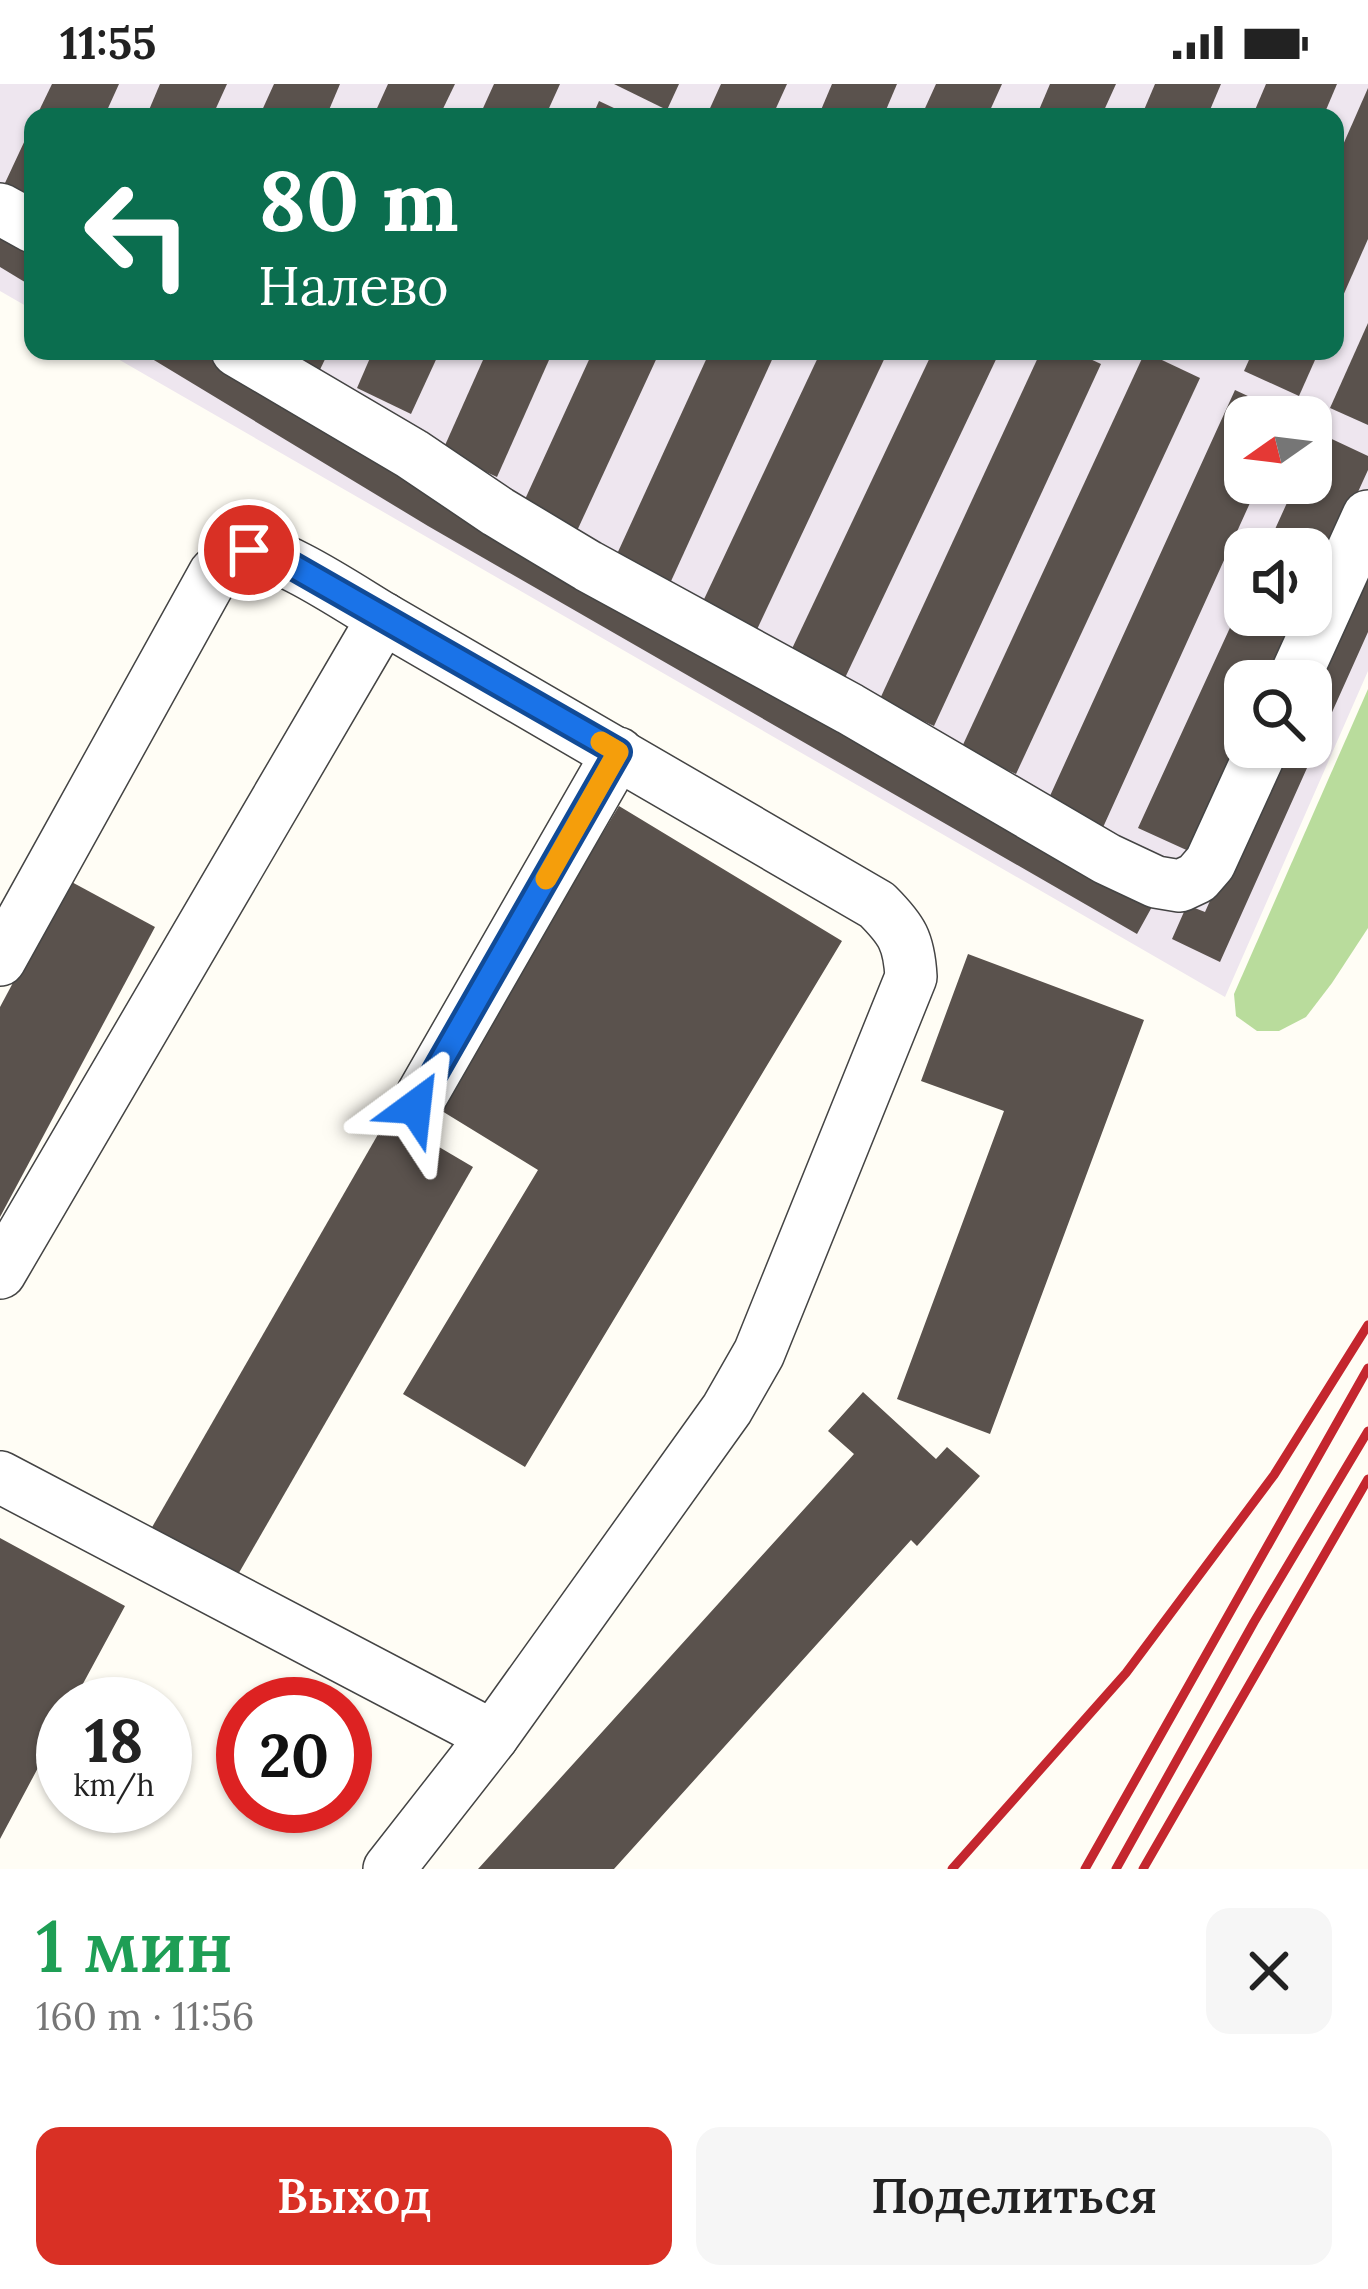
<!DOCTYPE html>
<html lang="ru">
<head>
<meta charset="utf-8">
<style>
  body { margin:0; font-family:Lora,serif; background:#f6f6f6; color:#222; height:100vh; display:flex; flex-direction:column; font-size:45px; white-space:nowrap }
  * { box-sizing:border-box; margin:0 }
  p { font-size:39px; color:#767676 }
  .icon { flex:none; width:66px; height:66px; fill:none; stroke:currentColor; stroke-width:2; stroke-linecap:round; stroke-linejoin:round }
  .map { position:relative; height:1785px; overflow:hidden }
  .sheet { display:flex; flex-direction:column; background:#fff; flex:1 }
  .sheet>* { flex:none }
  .hud { position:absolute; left:24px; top:24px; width:1320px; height:252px; border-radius:24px; box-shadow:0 3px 9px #0004; background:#0b6e4f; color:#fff; overflow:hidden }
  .needle { width:78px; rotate:256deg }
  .controls { position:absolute; left:1224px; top:312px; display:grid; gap:24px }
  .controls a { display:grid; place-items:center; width:108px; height:108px; border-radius:24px; background:#fff; box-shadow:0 3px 9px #0004; font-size:60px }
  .speed { position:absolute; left:36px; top:1593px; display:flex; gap:24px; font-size:60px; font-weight:700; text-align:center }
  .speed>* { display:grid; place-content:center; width:156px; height:156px; border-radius:50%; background:#fff; box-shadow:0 3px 9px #0004; line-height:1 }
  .speed small { font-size:30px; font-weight:400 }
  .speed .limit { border:18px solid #d22; background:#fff; color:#111 }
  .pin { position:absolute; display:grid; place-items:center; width:102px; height:102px; color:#fff; margin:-51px; border:6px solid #fff; border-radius:50%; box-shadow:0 3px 12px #0007 }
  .me { position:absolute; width:132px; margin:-66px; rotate:30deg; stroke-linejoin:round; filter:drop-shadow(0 0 9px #0008) }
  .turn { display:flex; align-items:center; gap:42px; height:252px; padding:0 36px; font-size:54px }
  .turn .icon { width:156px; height:156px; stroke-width:2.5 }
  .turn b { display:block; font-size:84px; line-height:102px }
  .round { display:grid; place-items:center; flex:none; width:126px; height:126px; border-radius:24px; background:#f6f6f6 }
  .summary { display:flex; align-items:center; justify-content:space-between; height:204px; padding:0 36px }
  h1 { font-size:72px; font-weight:600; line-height:90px; color:#1e9e55 }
  .button { display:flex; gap:24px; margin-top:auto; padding:24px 36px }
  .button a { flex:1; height:138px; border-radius:24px; background:#d93025; color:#fff; font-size:48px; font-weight:600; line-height:138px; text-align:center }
  .button a+a { background:#f6f6f6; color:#222 }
  .status { display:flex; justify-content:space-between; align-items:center; height:84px; padding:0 60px; background:#fff; direction:ltr }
  .status svg { height:33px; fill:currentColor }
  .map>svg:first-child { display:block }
</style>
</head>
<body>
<div class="status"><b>11:55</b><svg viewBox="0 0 49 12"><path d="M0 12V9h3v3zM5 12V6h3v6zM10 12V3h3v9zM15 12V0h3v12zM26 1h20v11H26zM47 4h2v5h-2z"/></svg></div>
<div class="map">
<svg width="1368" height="1785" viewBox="0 0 1368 1785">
  <rect width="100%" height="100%" fill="#fffdf5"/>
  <!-- industrial -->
  <path fill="#eee6ef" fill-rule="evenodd" d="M0,0H1368V587L1225,913L104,267H1335V33H33V226L0,207ZM1245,333H1311V399H1245ZM1245,465H1311V531H1245ZM1245,597H1311V663H1245Z"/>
  <!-- forest -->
  <path fill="#b9dc9c" d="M1368,605V844L1332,899L1306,933L1279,947H1257L1236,932L1234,910Z"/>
  <!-- building -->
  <g fill="#5a524d">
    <path d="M52,0H119L104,33H36Z"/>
    <path d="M160,0H227L212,33H146Z"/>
    <path d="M274,0H340L326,33H259Z"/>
    <path d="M388,0H455L439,33H373Z"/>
    <path d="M494,0H560L545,33H479Z"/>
    <path d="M614,0H679L667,26Z"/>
    <path d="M721,0H787L772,33H706Z"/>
    <path d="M832,0H897L883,33H818Z"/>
    <path d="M936,0H1002L987,33H921Z"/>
    <path d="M1050,0H1116L1101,33H1036Z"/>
    <path d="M1155,0H1221L1207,33H1141Z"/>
    <path d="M1266,0H1337L1323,33H1252Z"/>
    <path d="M1368,4V155L1335,230V79Z"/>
    <path d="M599,17L633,33H592Z"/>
    <path d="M33,39V112L5,99Z"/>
    <path d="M0,145L33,165V203L0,183Z"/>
    <path d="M1368,239V341L1330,324Z"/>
    <path d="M139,267H202L445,413L1153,821L1137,850L428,442Z"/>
    <path d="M263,267H329L315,296Z"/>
    <path d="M373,267H440L411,330L357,304Z"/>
    <path d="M487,267H553L497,393L442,368Z"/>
    <path d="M593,267H660L576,449L521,424Z"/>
    <path d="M710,267H776L667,506L612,481Z"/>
    <path d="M821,267H888L753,554L698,528Z"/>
    <path d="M933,267H1000L844,596L789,571Z"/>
    <path d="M1041,267H1073L1101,280L934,642L879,617Z"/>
    <path d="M1253,267H1319L1299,312L1244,287Z"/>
    <path d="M1145,268L1200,294L1016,690L961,665Z"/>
    <path d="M1235,306L1293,333H1245V399H1259L1100,750L1044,725Z"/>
    <path d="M1319,349L1368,372V386L1311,511V465H1266L1296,399H1311V366Z"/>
    <path d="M1368,463V548L1220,878L1172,855L1187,821L1205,828L1279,663H1311V597Z"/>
    <path d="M1245,511V531H1302L1272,597H1245V655L1193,769L1138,744Z"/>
    <path d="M619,722L842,857L525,1383L403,1310L538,1086L437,1024Z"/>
    <path d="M68,796L155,843L0,1133V923Z"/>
    <path d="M968,870L1144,936L990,1350L897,1315L1004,1027L921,997Z"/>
    <path d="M388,1033L473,1083L236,1494L151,1445Z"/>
    <path d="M863,1308L936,1375L947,1363L980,1392L917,1462L911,1456L614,1785H478L854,1370L828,1347Z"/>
    <path d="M0,1454L125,1522L72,1620H63V1637L0,1755Z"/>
  </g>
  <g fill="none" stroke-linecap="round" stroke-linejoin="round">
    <!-- minor casing -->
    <g stroke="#444" stroke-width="54">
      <g id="minor">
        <path d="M0,125L33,143"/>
        <path d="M237,267L412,370L498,428L588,482L850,625L1107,775L1156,798L1180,802L1197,794L1210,779L1263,663"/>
        <path d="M383,534L877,821C902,846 909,857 911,893L759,1269L727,1325L493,1652L389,1785"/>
        <path d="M1293,597L1368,432"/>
        <path d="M0,876L214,490C223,481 232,471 245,468C271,460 357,519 383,534L0,1189"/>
        <path d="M415,1023L618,669"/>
        <path d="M0,1393L493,1652"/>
      </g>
    </g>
    <!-- minor -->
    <use href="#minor" stroke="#fff" stroke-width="51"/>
    <!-- rail -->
    <g stroke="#c4262e" stroke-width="9">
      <path d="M952,1785L1126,1589L1274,1391L1368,1241"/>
      <path d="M1085,1785L1368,1284"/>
      <path d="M1116,1785L1254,1538L1368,1347"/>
      <path d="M1143,1785L1368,1395"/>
    </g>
  </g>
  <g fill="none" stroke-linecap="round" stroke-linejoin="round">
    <!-- route casing -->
    <g stroke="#114b97" stroke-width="30">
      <path id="route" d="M249,466L272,470L618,668L415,1023"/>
    </g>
    <!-- route -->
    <use href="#route" stroke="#1a73e8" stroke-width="21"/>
    <!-- slow -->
    <path stroke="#f59e0b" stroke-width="21" d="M546,795L618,668L601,658"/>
  </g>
</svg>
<div class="controls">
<a><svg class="needle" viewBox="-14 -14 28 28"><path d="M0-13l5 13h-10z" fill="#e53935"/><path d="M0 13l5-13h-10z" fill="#767676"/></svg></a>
<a><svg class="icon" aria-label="sound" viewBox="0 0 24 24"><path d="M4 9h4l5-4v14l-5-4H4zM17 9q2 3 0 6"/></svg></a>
<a><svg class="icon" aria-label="search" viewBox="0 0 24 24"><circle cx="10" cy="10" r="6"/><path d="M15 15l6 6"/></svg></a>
</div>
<div class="speed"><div>18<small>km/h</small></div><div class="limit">20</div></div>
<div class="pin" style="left:249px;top:466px;background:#d93025"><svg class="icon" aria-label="arrive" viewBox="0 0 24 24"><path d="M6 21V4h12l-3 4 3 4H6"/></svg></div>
<svg class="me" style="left:415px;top:1023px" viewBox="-20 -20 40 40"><path d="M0-17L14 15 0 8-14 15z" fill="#1a73e8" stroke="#fff" stroke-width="4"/></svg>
<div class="hud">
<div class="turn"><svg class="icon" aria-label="left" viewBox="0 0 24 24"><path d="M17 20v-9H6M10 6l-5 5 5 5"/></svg><div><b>80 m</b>Налево</div></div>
</div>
</div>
<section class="sheet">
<div class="summary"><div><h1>1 мин</h1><p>160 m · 11:56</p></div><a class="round"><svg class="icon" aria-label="close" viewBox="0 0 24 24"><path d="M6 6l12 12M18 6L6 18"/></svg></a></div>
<div class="button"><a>Выход</a><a>Поделиться</a></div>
</section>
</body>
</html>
